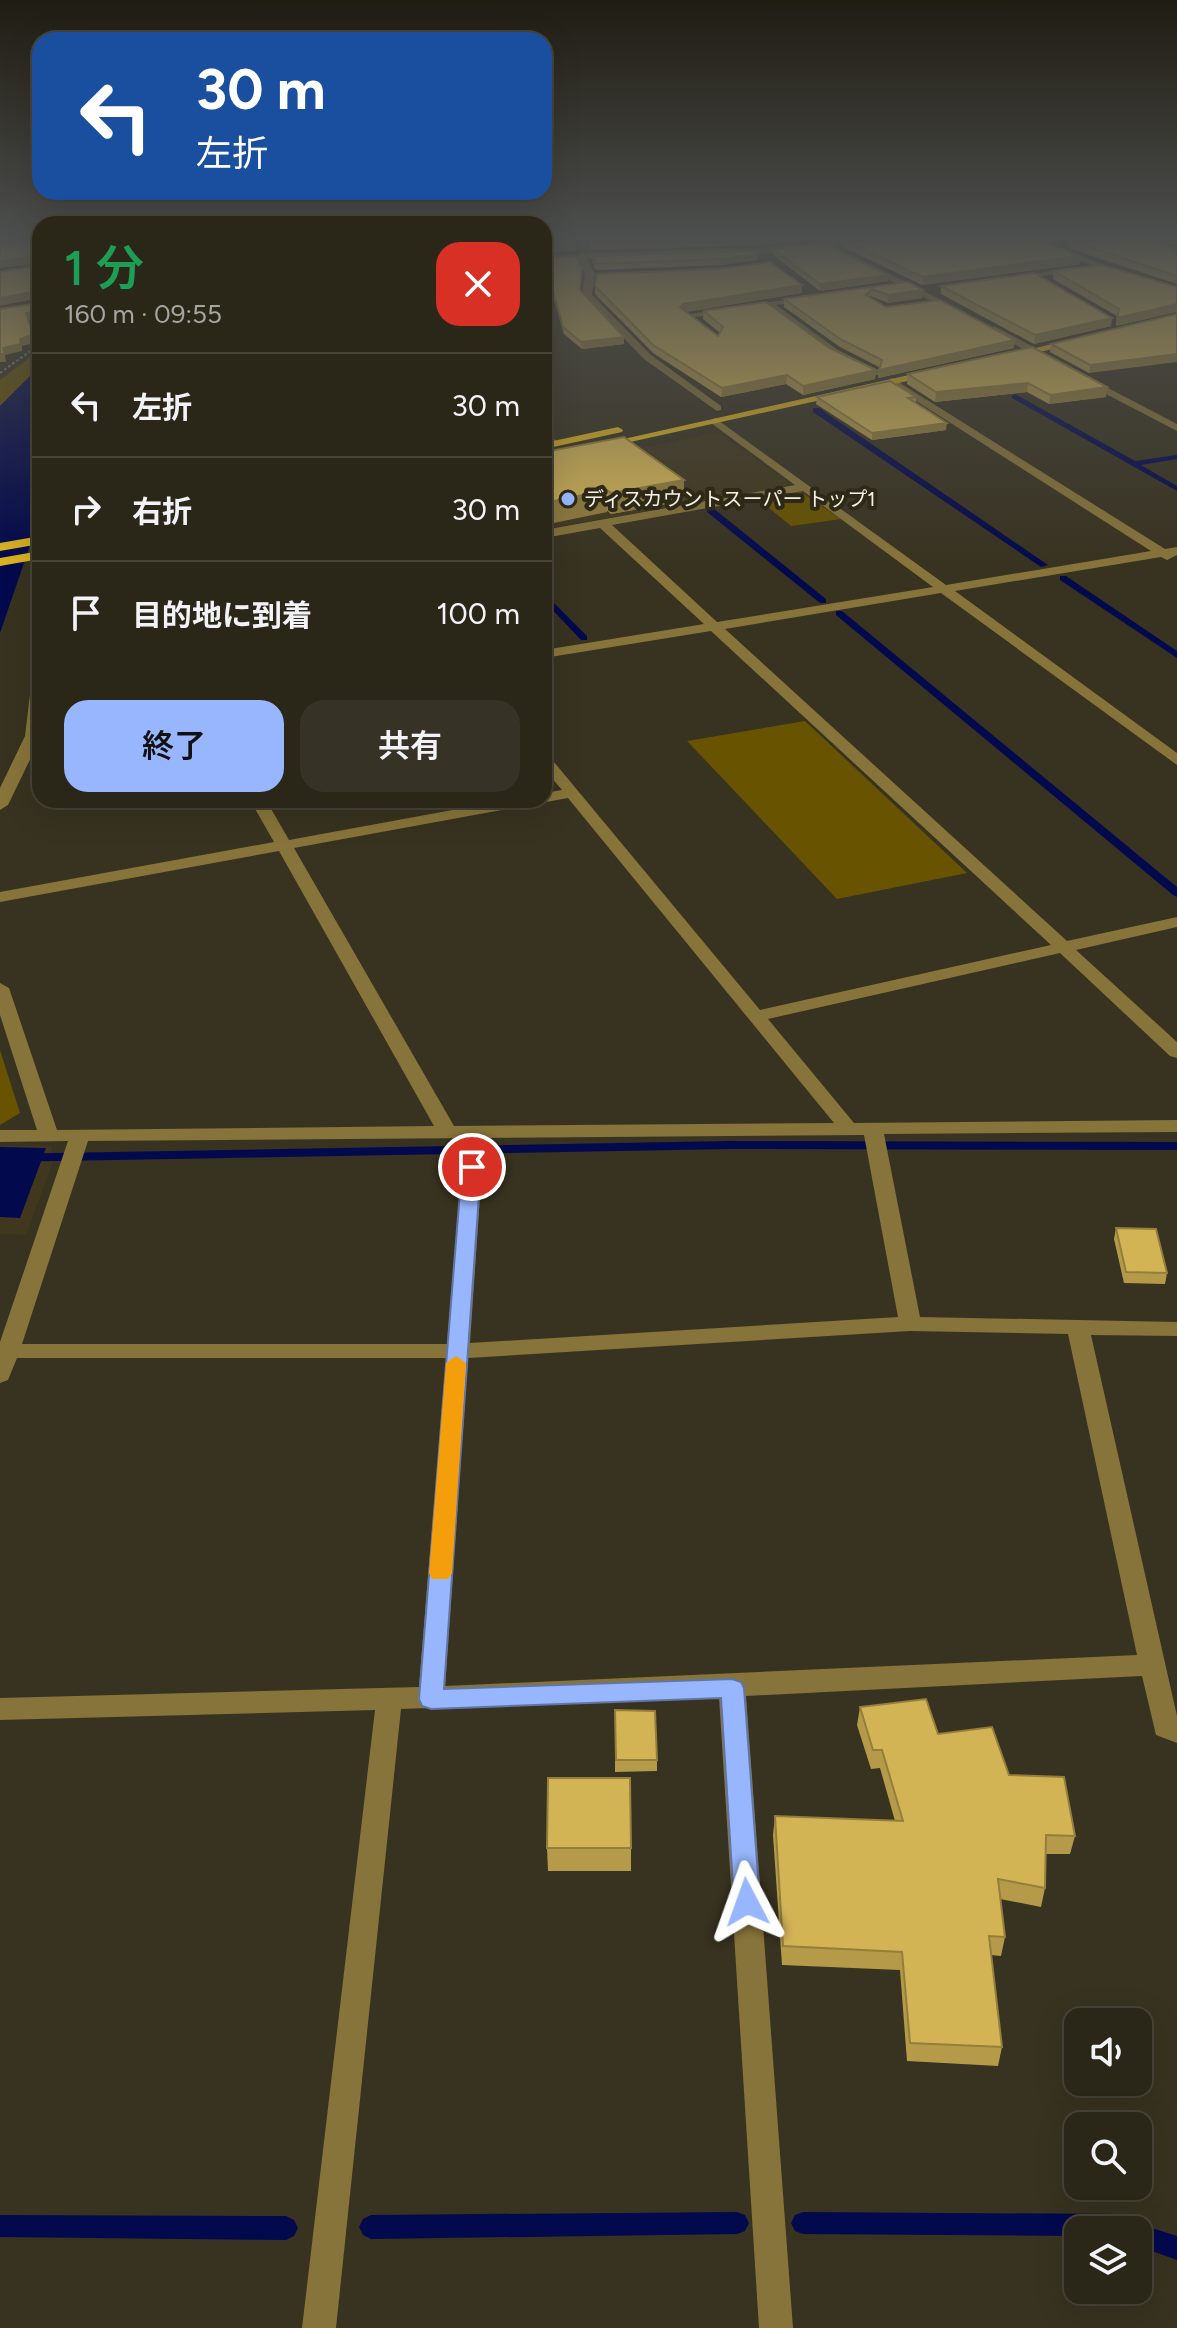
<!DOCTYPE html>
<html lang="ja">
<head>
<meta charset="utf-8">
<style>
  body { margin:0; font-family:Figtree,"Noto Sans JP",sans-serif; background:#363225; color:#f1f3f6; height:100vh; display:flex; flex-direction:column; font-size:30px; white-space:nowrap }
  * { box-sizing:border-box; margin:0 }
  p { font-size:26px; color:#a5a5a2 }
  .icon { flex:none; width:44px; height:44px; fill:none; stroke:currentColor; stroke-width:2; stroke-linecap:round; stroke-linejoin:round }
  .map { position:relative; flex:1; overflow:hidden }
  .sheet { position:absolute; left:32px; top:216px; width:520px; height:592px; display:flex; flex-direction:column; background:#2a2618; border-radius:24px; box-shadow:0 8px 32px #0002,0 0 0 2px #464337 }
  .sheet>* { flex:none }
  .guide { position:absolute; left:32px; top:32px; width:520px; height:168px; border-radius:24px; box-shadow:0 8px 32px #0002,0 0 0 2px #464337; background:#1a4fa0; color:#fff; overflow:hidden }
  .fabs { position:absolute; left:1064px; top:2008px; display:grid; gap:16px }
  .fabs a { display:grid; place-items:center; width:88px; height:88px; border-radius:16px; background:#2a2618; box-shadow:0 8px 32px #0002,0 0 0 2px #464337; font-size:40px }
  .pin { position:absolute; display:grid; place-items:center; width:68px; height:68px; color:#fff; margin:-34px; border:4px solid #fff; border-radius:50%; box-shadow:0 2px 8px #0007 }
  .me { position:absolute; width:88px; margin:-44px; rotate:356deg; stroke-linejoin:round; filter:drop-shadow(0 0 6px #0008) }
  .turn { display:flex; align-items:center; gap:28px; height:168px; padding:0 32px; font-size:36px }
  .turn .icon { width:104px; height:104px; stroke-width:2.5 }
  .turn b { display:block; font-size:56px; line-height:68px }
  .round { display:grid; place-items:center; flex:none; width:84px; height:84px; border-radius:24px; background:#363225 }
  .overview { display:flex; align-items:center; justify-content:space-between; height:136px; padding:0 32px }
  h1 { font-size:48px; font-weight:600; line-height:60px; color:#1e9e55 }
  .cta { display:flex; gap:16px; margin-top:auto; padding:16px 32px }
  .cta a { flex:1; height:92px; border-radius:24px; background:#97b6fd; color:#111; font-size:32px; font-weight:600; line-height:92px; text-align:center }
  .cta a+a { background:#363225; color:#f1f3f6 }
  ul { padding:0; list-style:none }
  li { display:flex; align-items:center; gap:24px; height:104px; padding:0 32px; border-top:2px solid #464337 }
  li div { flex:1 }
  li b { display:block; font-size:30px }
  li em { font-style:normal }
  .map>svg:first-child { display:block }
</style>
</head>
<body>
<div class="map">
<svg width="1177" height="2328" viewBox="0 0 1177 2328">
  <rect width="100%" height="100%" fill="#383220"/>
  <!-- built -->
  <g fill="#40371e">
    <path d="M717,432L788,482L784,487L544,529V469Z"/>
    <path d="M0,1146H51L54,1159L26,1235L0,1234Z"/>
  </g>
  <!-- green -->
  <g fill="#685300">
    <path d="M40,350V366L0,406V380Z"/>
    <path d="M801,492L841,519L791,526L758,499Z"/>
    <path d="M805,721L967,873L837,899L687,741Z"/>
    <path d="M0,1050L20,1113L0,1125Z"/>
  </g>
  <!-- water -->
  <g fill="#03094d">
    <path d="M40,366V516L0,633V406Z"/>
    <path d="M0,1147L46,1148L20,1218L0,1217Z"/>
  </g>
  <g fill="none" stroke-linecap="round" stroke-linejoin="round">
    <!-- stream -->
    <g fill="#03094d" fill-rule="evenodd">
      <path d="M1015,394L1135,461L1177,455V459L1141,465L1177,486V491L1012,398L1011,396Z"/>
      <path d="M813,408H819L1048,565L1041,567L813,412Z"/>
      <path d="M707,508H713L826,599V603H820L707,512Z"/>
      <path d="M1060,576H1066L1177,651V658L1060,580Z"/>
      <path d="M544,593L587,636V640H581L544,601Z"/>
      <path d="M836,611H842L1177,887V897L1173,895L836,615Z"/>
      <path d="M731,1141L1177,1142V1150L731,1149L0,1162V1154Z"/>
      <path d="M737,2212L745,2215L749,2223L745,2231L737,2234L371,2239L363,2235L359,2227L363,2219L371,2215Z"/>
      <path d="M803,2212L1114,2214L1136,2223L1177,2236V2260L1138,2246V2230H1078V2236L803,2234L795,2231L791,2223L795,2215Z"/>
      <path d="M0,2215L286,2216L294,2220L298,2228L294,2236L286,2240L0,2237Z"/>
    </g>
    <!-- path -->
    <path stroke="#807b6c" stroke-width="2" stroke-dasharray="3 2" stroke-linecap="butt" d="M0,373L40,344"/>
    <!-- minor -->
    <g fill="#87743a" fill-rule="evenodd">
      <path d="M811,240H853L832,245L967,313L959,315L821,246L763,254L587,259L595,274L592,295L651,355L721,406V410L717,411L644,359L582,295L585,274L577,256L581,253L763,248L812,242Z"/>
      <path d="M1177,245V257L1162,249Z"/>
      <path d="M1056,246L1106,266L1012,281L1007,278L1091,265L1053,251Z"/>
      <path d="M812,296V300L776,305L838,350L880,371V375H872L830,354L766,307L688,318L683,315Z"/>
      <path d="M994,326L1054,358L1055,360L1046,362L991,331Z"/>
      <path d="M1085,376L1177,424V431L1081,381Z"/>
      <path d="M892,378L1165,549L1177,547V555L1167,560L1161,557L955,591L1177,753V765L941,593L725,629L1067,941L1177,917V927L1076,950L1177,1042V1058L1170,1056L1060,953L768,1019L854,1123L1177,1120V1132L884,1134L920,1317L1177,1322V1336L1091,1335L1177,1716V1743L1156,1735L1142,1676L746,1696L793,2328H759L719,1697L401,1709L336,2328H302L375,1710L0,1720V1698L419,1687L446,1358H17L8,1380L0,1383V1342L68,1141L0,1142V1130H37L0,1015V983L9,988L57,1130L434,1126L279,851L0,902V892L274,842L250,800H266L289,840L507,800H544V793L562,790L544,769V754L549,756L760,1010L1051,945L711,631L544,658V650L704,624L600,528L544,538V530L795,485L711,423L710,421L715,418L946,585L1151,551L888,383L887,381ZM803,491L933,587L717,622L612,525ZM568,798L834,1123L454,1126L294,848ZM864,1135L898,1317L470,1343L482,1167L472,1161L462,1167L447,1344H22L88,1141ZM910,1331L1068,1334L1137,1655L445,1686L468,1358Z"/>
      <path d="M544,432L558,442V446H550L544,441Z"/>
      <path d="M40,665V739L8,805L0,810V788L25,736L33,669Z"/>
    </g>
    <!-- major -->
    <g fill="#dcb421" fill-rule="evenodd">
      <path d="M1076,338L1079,343L1013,358L1008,355Z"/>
      <path d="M931,370L935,375L603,448L597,445Z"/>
      <path d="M618,427L623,430L622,432L544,449V443Z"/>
      <path d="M40,536V544L0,551V543Z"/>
      <path d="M40,551V559L0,566V558Z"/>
    </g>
  </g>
  <!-- wall -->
  <g fill="#b59b49">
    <path d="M588,240H794L763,245L590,250Z"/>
    <path d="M841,240H1058L1046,243L1080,256L1079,264L922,285L841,246Z"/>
    <path d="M1069,240H1177V243L1165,245L1177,252V284L1068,248Z"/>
    <path d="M773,249L888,275V281L820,291L773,255Z"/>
    <path d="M592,256L758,260L719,265L596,270L592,262Z"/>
    <path d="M544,257L582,274L580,291L624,344L582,349L564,334L544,263Z"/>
    <path d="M1054,271L1177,287V314L1176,312L1116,326L1117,316L1053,279Z"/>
    <path d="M907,282L922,298L888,303L871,296L870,298L886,307L1014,348L878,378L879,367L840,347L784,307V299Z"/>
    <path d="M595,286L802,293L686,312L718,336L720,333L703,319L704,311L829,348L876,370L875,379L803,395L786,384L721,397L653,353L595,294Z"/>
    <path d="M941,286L1111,326L1034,344L941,294Z"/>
    <path d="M1177,314L1089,373L1050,352L1051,344Z"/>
    <path d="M1032,347L1106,397L1049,404L1027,392L935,402L907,384L908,374Z"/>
    <path d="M817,397H916V403L946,430L872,440L816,404Z"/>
    <path d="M544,452L684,480L683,501L611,514Z"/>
    <path d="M1116,1228L1167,1273L1165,1284L1124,1283L1114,1239Z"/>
    <path d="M860,1707L938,1734L1009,1775L1075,1836L1070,1854H1046L1045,1888L1041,1907L1000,1899L1005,1937L1001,1956L991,1955L1002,2047L998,2066L907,2061L900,1970L782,1965L773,1835L775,1816L895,1821L880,1768L871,1769L857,1725Z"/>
    <path d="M615,1710L657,1760V1771L615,1772Z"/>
    <path d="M547,1848H631V1871H548Z"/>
  </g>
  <!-- shaded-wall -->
  <g fill="#947e3c">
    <path d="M577,240L575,250L544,253V245Z"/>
    <path d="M763,240H794L763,245Z"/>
    <path d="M1041,240H1058L1040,245Z"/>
    <path d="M1162,240H1177V243L1161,246L1160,243Z"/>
    <path d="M758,254V260L719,265V259Z"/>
    <path d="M39,256L40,263L0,268V261Z"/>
    <path d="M1080,256L1079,264L922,285L923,277Z"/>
    <path d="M888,275V281L820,291V284Z"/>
    <path d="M802,285V293L683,312L680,307L683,304Z"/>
    <path d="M923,290L922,298L888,303V295Z"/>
    <path d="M38,291L39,298L0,306V298Z"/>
    <path d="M1177,304L1176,312L1116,326L1117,318Z"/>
    <path d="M40,312V319L27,320L26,313Z"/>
    <path d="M1112,318L1111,326L1034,344L1035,335Z"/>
    <path d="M33,335L34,343L22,346V351L5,355L6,362H0V354L3,348L20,339Z"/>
    <path d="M624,337V344L582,349L581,342Z"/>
    <path d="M1015,340L1014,348L878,378L879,370Z"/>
    <path d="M1177,354V362L1089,373L1090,365Z"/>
    <path d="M876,370L875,379L803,395V386Z"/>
    <path d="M787,375L786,384L721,397L722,388Z"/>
    <path d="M1028,383L1027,392L935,402L936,392Z"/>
    <path d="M1107,387L1106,397L1049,404L1050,395Z"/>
    <path d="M947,423L946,430L872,440V433Z"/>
    <path d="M684,480L683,501L611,514V493Z"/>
    <path d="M607,490V512L544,525V503Z"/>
  </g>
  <!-- building -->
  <g fill="#d3b455" stroke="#947e3c" stroke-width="2">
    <path d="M0,240H40V260L39,256L0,261Z"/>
    <path d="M544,240H576L575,243L544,245Z"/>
    <path d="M589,240H690L590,243Z"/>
    <path d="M844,240H1042L1043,241L1080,256L923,277Z"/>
    <path d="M1069,240H1162L1160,243L1177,252V276Z"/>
    <path d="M821,243L888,275L820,284L773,249Z"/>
    <path d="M755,251L758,254L719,259L596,264L592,256Z"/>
    <path d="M576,256L582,268L580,290L624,337L581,342L563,327L544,257Z"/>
    <path d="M770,262L802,285L683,304L680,307L718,336L723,327L704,311L766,302L829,348L876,370L803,386L787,375L722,388L653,345L595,286L597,274L719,269Z"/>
    <path d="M40,265V292L38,291L0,298V272Z"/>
    <path d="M1102,265L1177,287V304L1117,318L1119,309L1054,271Z"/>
    <path d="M1034,273L1112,318L1035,335L941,286Z"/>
    <path d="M907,282L923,290L888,295L872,289L866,295L886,307L940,300L1015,340L879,370L882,360L840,339L784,299Z"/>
    <path d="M40,301V312L26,313L33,335L20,339L21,344L3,348L5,354H0V309L39,303Z"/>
    <path d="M1177,314V354L1090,365L1051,344Z"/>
    <path d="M1032,347L1107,387L1050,395L1028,383L936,392L908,374Z"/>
    <path d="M890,381L916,397L908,398L947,423L872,433L817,397Z"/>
    <path d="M624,437L684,480L611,493L607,490L544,503V452Z"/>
    <path d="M1116,1228L1156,1229L1167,1273L1126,1272Z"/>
    <path d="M926,1699L938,1734L992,1727L1009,1775L1064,1777L1075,1836L1046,1835L1045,1888L998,1879L1005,1937L989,1936L1002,2047L910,2043L902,1952L783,1946L775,1816L903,1821L882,1750H873L860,1707Z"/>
    <path d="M615,1710L655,1711L657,1760H616Z"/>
    <path d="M548,1778H630L631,1848H547Z"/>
  </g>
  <!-- sky -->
  <linearGradient id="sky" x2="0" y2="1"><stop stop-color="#1f1c12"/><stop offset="0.42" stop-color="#4d4f4e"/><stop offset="1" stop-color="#4d4f4e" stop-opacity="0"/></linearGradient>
  <rect width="1177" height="566" fill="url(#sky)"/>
  <!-- route -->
  <path fill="#97b6fd" stroke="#6276a4" stroke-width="2" d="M472,1161L481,1167L444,1689L732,1679L741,1682L744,1688L760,1902L756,1910L747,1913L738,1910L734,1902L721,1698L431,1709L422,1706L419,1699L462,1167Z"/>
  <!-- slow -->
  <path fill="#f59e0b" d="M456,1356L466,1363L452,1573L448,1579H432L429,1573L446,1363Z"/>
  <!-- markers -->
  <circle fill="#97b6fd" stroke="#2e2816" stroke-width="3" cx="568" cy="499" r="8"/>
  <g text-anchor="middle" stroke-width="8" stroke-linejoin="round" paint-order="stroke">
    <!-- far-poi labels -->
    <g font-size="20" fill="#f4f0e5" stroke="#2e2816" text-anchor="start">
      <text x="584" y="506">ディスカウントスーパー トップ1</text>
    </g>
  </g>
</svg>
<div class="fabs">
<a><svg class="icon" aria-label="sound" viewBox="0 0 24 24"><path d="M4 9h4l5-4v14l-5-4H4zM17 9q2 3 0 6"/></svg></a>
<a><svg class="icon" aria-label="search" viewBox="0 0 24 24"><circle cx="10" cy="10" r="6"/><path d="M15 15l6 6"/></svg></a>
<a><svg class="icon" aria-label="layers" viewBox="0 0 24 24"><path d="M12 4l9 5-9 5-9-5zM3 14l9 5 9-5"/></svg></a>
</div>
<div class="pin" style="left:472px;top:1167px;background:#d93025"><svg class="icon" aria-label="arrive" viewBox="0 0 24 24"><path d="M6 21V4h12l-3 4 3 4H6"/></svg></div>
<svg class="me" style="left:747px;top:1902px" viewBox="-20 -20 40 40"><path d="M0-17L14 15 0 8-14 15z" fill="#97b6fd" stroke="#fff" stroke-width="4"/></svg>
<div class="guide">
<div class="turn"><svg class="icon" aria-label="left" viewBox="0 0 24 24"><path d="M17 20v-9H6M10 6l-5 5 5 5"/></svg><div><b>30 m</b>左折</div></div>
</div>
<section class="sheet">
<div class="overview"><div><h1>1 分</h1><p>160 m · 09:55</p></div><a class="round" style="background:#d93025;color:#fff"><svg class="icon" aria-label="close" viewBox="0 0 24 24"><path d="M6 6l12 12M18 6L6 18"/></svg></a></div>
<ul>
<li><svg class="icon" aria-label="left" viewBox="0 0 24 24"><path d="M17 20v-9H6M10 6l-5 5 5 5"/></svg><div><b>左折</b></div><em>30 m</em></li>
<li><svg class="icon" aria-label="right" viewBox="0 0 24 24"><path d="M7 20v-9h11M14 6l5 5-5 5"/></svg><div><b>右折</b></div><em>30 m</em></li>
<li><svg class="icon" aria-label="arrive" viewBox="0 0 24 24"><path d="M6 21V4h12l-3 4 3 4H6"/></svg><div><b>目的地に到着</b></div><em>100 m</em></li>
</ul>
<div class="cta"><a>終了</a><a>共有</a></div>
</section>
</div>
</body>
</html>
